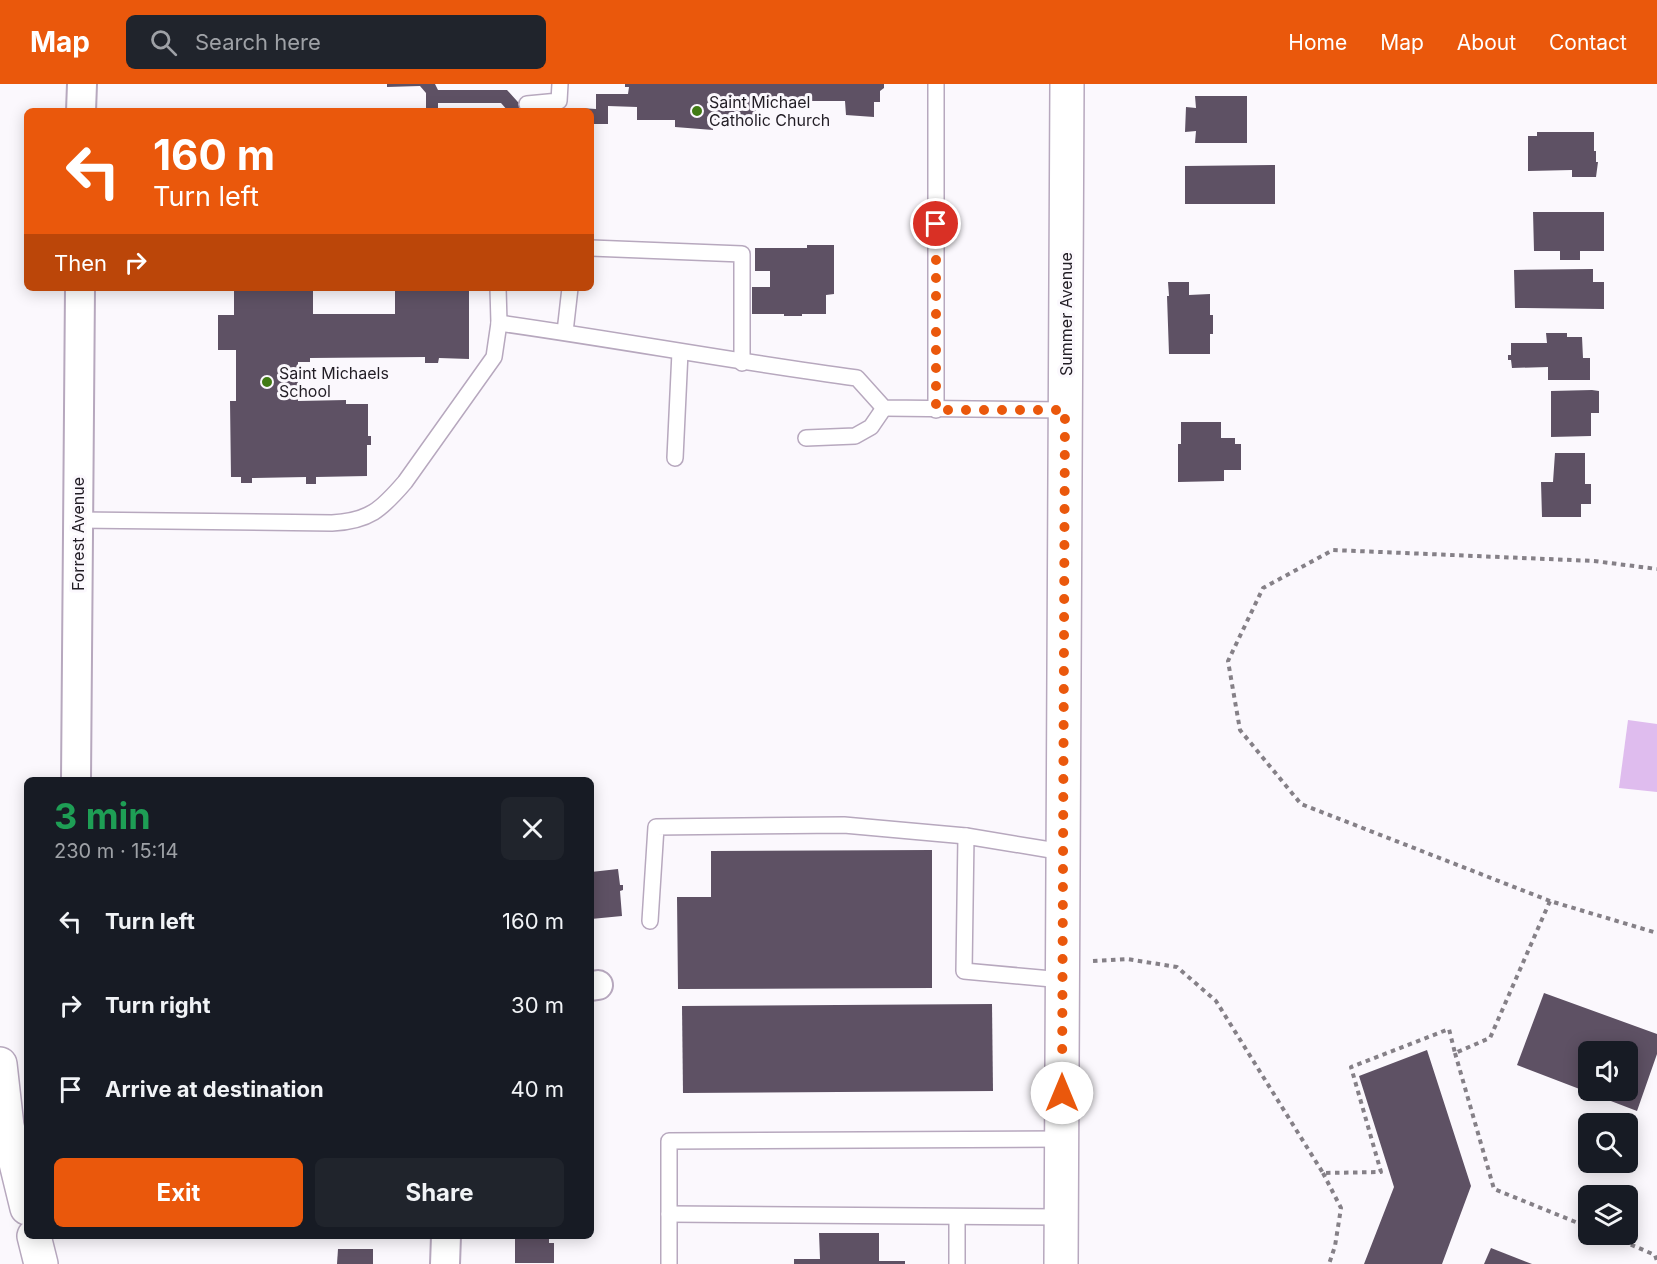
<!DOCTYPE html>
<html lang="en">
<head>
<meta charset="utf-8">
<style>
  body { margin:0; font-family:Inter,sans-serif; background:#20242c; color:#f1f3f6; height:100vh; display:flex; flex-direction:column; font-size:22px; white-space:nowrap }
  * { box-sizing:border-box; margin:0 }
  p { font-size:20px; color:#9ea1a6 }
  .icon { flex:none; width:33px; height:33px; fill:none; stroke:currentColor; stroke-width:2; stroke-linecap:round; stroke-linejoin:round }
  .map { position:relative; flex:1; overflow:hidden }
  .drawer { position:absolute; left:24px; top:693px; width:570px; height:462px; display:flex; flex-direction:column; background:#171b24; border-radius:9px; box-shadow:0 3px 15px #0003 }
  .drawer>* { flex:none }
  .hud { position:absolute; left:24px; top:24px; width:570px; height:183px; border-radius:9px; box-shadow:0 3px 15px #0003; background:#ea580c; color:#fff; overflow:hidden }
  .tools { position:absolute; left:1578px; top:957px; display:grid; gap:12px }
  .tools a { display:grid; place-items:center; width:60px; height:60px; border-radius:9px; background:#171b24; box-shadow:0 3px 15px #0003; font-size:30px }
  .pin { position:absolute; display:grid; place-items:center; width:51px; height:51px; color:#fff; margin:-26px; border:3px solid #fff; border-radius:50%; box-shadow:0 2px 6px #0007 }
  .me { position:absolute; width:66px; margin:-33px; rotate:0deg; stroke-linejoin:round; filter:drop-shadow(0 0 4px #0008) }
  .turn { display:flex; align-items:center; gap:21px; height:126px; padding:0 30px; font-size:27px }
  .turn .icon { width:78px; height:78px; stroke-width:2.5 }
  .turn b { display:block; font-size:42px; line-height:51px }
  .then { display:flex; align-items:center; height:57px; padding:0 30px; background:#0003; gap:12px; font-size:22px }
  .round { display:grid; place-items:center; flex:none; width:63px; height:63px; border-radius:9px; background:#20242c }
  .headline { display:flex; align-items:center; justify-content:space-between; height:102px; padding:0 30px }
  h1 { font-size:36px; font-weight:700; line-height:45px; color:#1e9e55 }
  .cta { display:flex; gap:12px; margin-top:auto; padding:12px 30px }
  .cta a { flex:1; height:69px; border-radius:9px; background:#ea580c; color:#fff; font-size:24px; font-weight:700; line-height:69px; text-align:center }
  .cta a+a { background:#20242c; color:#f1f3f6 }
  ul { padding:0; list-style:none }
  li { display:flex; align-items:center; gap:18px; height:84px; padding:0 30px }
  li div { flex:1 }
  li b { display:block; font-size:22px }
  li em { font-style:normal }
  header { display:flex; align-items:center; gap:36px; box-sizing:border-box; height:84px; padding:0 30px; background:#ea580c; color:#fff }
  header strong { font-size:28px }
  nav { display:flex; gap:33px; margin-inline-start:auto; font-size:21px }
  .search { width:420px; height:54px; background:#20242c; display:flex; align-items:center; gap:15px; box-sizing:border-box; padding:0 21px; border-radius:9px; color:#9ea1a6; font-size:22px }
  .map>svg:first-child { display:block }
</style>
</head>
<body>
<header>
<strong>Map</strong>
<div class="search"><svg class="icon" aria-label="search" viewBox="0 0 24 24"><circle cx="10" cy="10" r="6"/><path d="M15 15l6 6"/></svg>Search here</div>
<nav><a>Home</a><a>Map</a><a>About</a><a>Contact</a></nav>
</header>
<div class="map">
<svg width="1657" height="1180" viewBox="0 0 1657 1180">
  <rect width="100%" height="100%" fill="#fbf8fd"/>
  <!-- green -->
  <path fill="#dfbcee" d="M1628,636L1657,640V708L1619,704Z"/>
  <!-- building -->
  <g fill="#5e5164" fill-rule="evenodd">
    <path d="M387,0H435L438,6H507L526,27H508L501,19H438V27H426V9L420,2L387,3Z"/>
    <path d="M625,0H884V4L880,7V18H874V33L846,31L845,17H756V36H713V46L675,43V36H637V23L608,22V40H591V27H581V24L596,25V10H628L629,3H625Z"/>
    <path d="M1195,12H1247V59H1195L1196,47L1185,48L1186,23L1196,24Z"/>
    <path d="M1537,48H1594V67H1596V78H1598L1596,93H1572V86L1528,87V52H1537Z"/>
    <path d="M1275,81V120H1185V82Z"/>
    <path d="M1533,128H1604V167H1580V176H1560V167H1534Z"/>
    <path d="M807,161H834V210L826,211V230H802V232H784V230H752V203H770V187H755V164H807Z"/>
    <path d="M1593,185V198H1604V225L1515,224L1514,186Z"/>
    <path d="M1168,198H1189V211L1210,210V231H1213V250H1210V270H1169L1167,212H1169Z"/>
    <path d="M234,204H313V230H395V204H469V275L439,274L438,279H425V273L310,274V278H298V317L346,316V320H368V352H371V361H367V392L316,393V400H306V393L252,394V399H241V393H231L230,317H236V266H218V231H234Z"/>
    <path d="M1546,249H1567V253H1582L1583,274H1590V296H1548V283L1512,284L1511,276H1508V271H1511V259H1547Z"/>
    <path d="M1592,306L1599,307V329H1591V352L1551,353V307Z"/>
    <path d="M1181,338H1221V354H1235V360H1241V386H1224V397L1178,398V360H1181Z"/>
    <path d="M1555,369H1585V400H1591V420H1581V433H1542L1541,398H1553Z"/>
    <path d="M932,766V904L678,905L677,813H711V767Z"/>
    <path d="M618,785L620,801H623V806L620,807L622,832L591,835V788Z"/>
    <path d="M1544,909L1657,950V970L1637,1027L1517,981ZM1588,968H1628V1006H1588Z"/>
    <path d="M992,920L993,1007L683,1009L682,922Z"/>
    <path d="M1427,966L1471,1102L1442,1180H1364L1394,1103L1359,992Z"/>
    <path d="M819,1149H879V1177H905V1180H794V1175H820Z"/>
    <path d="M515,1152H549V1159H554V1179H515Z"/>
    <path d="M1491,1164L1532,1180H1484Z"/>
    <path d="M338,1165H373V1180H337Z"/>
  </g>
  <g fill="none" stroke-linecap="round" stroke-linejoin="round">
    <!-- lane casing -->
    <g stroke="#b7a8be" stroke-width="18">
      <g id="lane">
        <path d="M527,20L559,17L560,0"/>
        <path d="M591,164L742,170V279"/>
        <path d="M498,204L499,239"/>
        <path d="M565,248L570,204"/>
        <path d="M936,326V0"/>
        <path d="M806,354L855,352L871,343L884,324"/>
        <path d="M675,374L680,268"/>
        <path d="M78,436L332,439C369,437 381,426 405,398L494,273L499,239C619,256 737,278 857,294L884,324L1065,326"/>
        <path d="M650,837L656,743L844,741L966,752"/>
        <path d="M1063,896L964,887L966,752L1063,768"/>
        <path d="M669,1130L1062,1133"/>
        <path d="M957,1133V1180"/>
        <path d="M669,1180V1057L1062,1055"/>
      </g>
    </g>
    <!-- street casing -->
    <g stroke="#b7a8be" stroke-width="32">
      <g id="street">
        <path d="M81,27L82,0"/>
        <path d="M76,696L80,204"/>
        <path d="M591,902L598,901"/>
        <path d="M445,1180L446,1152"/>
      </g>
    </g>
    <!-- primary casing -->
    <g stroke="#b7a8be" stroke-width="36">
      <path id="primary" d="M1061,1180L1067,0"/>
    </g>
    <!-- highway casing -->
    <g stroke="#b7a8be" stroke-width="36">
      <g id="highway">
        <path d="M0,980L7,1042L27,1124"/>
        <path d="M34,1152L41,1180"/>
      </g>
    </g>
    <!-- path -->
    <g stroke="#858087" stroke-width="4" stroke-dasharray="4.5 4.5" stroke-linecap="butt">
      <path d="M1550,817L1301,720L1240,646L1228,577L1263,504L1333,466L1594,477L1657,485"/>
      <path d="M1093,877L1127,875L1177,883L1216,917L1323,1089L1381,1088L1351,983L1449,945L1455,969L1490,954L1550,817L1657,849"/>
      <path d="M1455,969L1494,1105L1588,1143"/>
      <path d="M1323,1089L1341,1124L1335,1162L1329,1180"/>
      <path d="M1606,1150L1655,1171L1657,1177"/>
    </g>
    <!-- lane -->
    <use href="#lane" stroke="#fff" stroke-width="15"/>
    <!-- street -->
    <use href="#street" stroke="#fff" stroke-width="28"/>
    <!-- primary -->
    <use href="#primary" stroke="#fff" stroke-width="33"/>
    <!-- highway -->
    <use href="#highway" stroke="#fff" stroke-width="33"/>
  </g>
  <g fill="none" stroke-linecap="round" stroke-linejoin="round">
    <!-- route -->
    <path stroke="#ea580c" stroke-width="10" stroke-dasharray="0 18" d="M936,140V326H1065L1062,1009"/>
  </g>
  <!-- markers -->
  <g fill="#417b14" stroke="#fbf8fd" stroke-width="2">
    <circle cx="697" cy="27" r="6"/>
    <circle cx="267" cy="298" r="6"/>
  </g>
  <g text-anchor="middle" stroke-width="6" stroke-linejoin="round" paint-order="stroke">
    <!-- poi labels -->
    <g font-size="16" fill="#221d25" stroke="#fbf8fd" text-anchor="start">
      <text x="709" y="24">Saint Michael<tspan x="709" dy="18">Catholic Church</tspan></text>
      <text x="279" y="295">Saint Michaels<tspan x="279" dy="18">School</tspan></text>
    </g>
    <!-- street labels -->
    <g font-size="16" fill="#221d25" stroke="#fbf8fd">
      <text transform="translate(1066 230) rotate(-90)" y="6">Summer Avenue</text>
      <text transform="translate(78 450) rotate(-90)" y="6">Forrest Avenue</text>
    </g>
  </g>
</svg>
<div class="tools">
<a><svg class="icon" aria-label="sound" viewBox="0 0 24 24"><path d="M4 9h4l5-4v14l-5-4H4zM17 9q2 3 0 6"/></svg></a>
<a><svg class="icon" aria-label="search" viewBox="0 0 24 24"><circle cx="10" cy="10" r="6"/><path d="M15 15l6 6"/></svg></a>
<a><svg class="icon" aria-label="layers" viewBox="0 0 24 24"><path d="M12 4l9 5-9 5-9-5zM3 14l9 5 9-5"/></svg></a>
</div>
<div class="pin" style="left:936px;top:140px;background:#d93025"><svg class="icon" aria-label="arrive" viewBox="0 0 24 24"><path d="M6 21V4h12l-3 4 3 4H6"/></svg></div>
<svg class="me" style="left:1062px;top:1009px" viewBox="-20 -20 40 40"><circle r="19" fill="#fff"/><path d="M0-13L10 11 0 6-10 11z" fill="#ea580c"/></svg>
<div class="hud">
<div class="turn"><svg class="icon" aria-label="left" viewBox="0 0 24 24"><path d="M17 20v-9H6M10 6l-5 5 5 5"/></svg><div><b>160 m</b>Turn left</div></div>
<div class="then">Then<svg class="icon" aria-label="right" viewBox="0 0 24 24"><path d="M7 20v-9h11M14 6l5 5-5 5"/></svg></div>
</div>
<section class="drawer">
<div class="headline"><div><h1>3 min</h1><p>230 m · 15:14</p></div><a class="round"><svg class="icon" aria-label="close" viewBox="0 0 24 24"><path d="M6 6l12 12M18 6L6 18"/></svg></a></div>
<ul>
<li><svg class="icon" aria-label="left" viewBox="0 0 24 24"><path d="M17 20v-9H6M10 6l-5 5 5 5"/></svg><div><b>Turn left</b></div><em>160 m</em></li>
<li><svg class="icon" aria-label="right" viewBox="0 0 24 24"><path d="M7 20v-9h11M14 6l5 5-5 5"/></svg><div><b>Turn right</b></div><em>30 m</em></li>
<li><svg class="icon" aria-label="arrive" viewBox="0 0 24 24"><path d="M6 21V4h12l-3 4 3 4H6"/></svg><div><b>Arrive at destination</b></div><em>40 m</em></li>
</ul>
<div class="cta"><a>Exit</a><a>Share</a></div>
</section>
</div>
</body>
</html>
